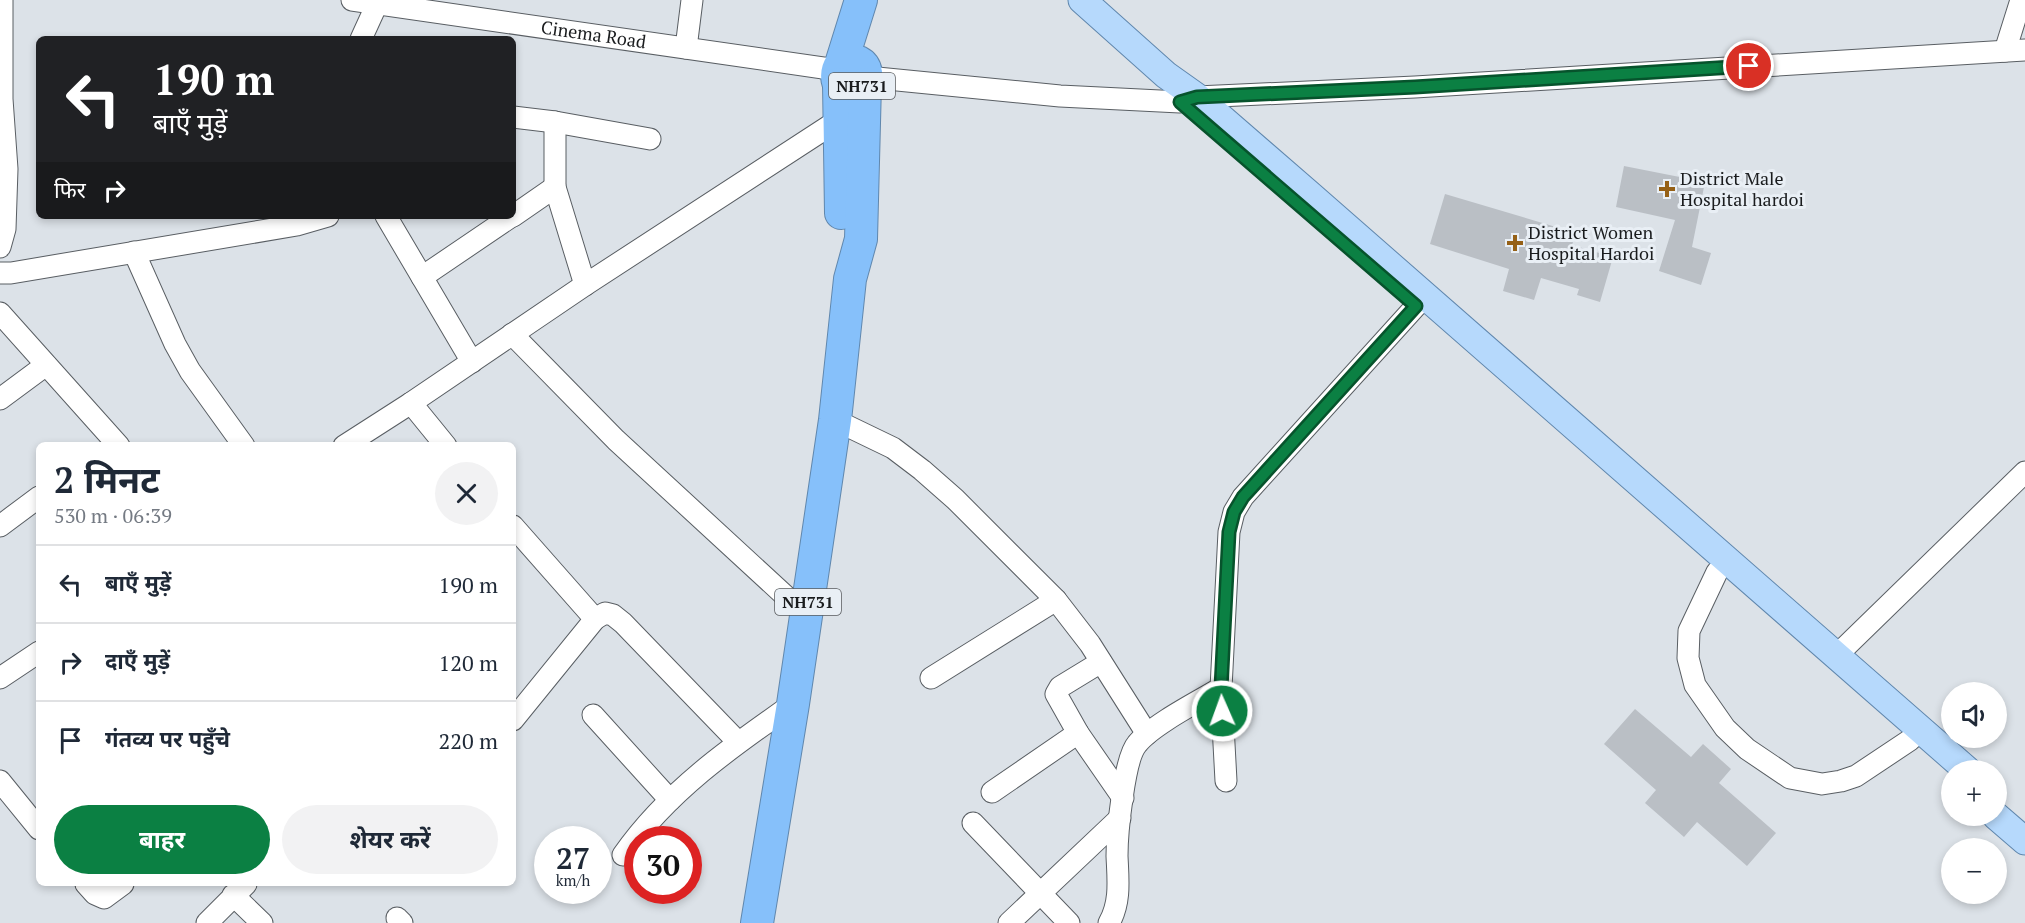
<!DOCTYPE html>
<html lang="hi">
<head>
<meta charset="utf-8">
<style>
  body { margin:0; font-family:"PT Serif","Noto Sans Devanagari",serif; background:#f2f2f3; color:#1f2937; height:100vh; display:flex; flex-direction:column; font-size:22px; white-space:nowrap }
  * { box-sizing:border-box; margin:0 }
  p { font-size:20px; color:#747a83 }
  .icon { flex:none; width:33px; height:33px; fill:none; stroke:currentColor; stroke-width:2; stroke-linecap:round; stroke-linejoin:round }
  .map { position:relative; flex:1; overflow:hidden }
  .details { position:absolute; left:36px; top:442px; width:480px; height:444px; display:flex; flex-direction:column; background:#fff; border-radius:9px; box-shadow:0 3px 9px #0003 }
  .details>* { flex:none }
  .top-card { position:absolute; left:36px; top:36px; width:480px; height:183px; border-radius:9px; box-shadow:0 3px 9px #0003; background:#202124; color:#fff; overflow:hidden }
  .fabs { position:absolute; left:1941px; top:682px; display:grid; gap:12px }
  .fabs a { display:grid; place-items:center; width:66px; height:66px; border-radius:50%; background:#fff; box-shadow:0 3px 9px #0003; font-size:30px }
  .speed { position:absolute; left:534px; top:826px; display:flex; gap:12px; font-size:30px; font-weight:700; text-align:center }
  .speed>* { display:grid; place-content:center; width:78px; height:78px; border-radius:50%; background:#fff; box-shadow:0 3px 9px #0003; line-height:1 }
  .speed small { font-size:15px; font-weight:400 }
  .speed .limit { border:9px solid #d22; background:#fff; color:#111 }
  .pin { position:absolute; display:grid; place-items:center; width:51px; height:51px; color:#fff; margin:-26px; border:3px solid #fff; border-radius:50%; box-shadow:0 2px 6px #0007 }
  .me { position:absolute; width:66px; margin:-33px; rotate:358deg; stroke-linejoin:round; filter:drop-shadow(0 0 4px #0008) }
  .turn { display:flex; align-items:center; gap:21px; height:126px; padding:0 18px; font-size:27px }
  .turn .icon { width:78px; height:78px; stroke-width:2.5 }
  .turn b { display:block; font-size:42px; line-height:51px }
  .then { display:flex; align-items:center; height:57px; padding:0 18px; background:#0003; gap:12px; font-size:22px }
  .round { display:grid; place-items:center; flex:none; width:63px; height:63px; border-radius:32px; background:#f2f2f3 }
  .overview { display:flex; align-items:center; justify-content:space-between; height:102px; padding:0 18px }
  h1 { font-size:36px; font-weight:700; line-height:45px }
  .cta { display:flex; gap:12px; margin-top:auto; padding:12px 18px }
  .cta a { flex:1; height:69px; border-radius:36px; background:#0b8043; color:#fff; font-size:24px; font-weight:700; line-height:69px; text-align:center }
  .cta a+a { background:#f2f2f3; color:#1f2937 }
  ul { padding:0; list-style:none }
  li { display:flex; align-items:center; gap:18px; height:78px; padding:0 18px; border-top:2px solid #e0e1e3 }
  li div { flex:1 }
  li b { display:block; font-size:22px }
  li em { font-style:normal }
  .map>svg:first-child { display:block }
</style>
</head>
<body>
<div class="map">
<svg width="2025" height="923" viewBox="0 0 2025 923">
  <rect width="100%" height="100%" fill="#dce2e8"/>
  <!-- building -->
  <g fill="#babfc5">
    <path d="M1624,166L1705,182L1692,247L1711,253L1701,285L1659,271L1675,220L1616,207Z"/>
    <path d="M1445,194L1576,233L1572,245L1613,257L1600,302L1577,295L1579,289L1541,278L1534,300L1503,291L1509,269L1430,244Z"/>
    <path d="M1635,709L1691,757L1703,744L1731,769L1719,783L1776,833L1747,866L1697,822L1684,837L1645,803L1656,790L1604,744Z"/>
  </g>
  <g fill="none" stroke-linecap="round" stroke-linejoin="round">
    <!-- minor casing -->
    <g stroke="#595e63" stroke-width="23">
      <g id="minor">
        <path id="s1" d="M352,0L837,70"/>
        <path d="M361,39L377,4"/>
        <path d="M686,48L692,0"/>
        <path d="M2005,51L2021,0"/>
        <path d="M867,77L1060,96L1180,102L1197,97L1415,87L2025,50"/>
        <path d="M513,117L555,122L650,139"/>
        <path d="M555,122V187L585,285"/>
        <path d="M386,216L472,362"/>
        <path d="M513,216L555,187"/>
        <path d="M0,247L5,229L7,169L2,99V0"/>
        <path d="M134,252L175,344L190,371L244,446"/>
        <path d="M0,273H11L297,225L328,216"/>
        <path d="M422,277L512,216"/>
        <path d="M0,313L119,446"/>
        <path d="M512,334L616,440L806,615"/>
        <path d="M0,399L46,365"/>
        <path d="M411,403L446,446"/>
        <path d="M835,420L893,448L922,470L955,499L1056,600L1090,644L1147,734"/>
        <path d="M344,446L411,403L585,285L840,119"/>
        <path d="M0,526L39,497"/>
        <path d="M513,526L595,619"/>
        <path d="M1717,572L1689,631L1688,658L1695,685L1725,728L1747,749L1790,778L1822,784L1841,781L1856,776L1910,740"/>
        <path d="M1836,656L2025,472"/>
        <path d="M1101,662L1060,687L1056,694L1078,733L1123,798"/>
        <path d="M0,678L39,652"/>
        <path d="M931,678L1056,600"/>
        <path d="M593,715L670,800"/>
        <path d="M513,720L595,619L605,613L613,615L623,623L738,742"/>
        <path d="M0,781L39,829"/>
        <path d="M1226,781L1221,688L1229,532L1234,512L1243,497L1416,306"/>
        <path d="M992,792L1078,733"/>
        <path d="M973,823L1069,923"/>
        <path d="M623,855C667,792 731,747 793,704"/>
        <path d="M86,884L95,894L104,898L123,884"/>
        <path d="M233,895L262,923"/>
        <path d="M397,918L402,923"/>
        <path d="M207,923L246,884"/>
        <path d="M1009,923L1120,818"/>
        <path d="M1109,923C1121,902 1118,879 1117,856C1117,834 1124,759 1137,744C1152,725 1199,701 1221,688"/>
      </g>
    </g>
    <!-- major casing -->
    <g stroke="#6087ad" stroke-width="29">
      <g id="major">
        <path d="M1082,0L1166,75L1197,97L1310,195L1968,771"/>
        <path d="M1996,816L2025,841"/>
      </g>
    </g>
    <!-- highway casing -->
    <g stroke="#6087ad" stroke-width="34">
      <g id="highway">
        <path d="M841,64C871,48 875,95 849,90C835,88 835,73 841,64L861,0"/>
        <path d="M839,84L841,213"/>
        <path d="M757,923L793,704L835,420L850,279L861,239L865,84"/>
      </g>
    </g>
    <!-- minor -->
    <use href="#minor" stroke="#fff" stroke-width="21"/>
    <!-- major -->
    <use href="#major" stroke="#b6d9fc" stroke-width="27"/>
    <!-- highway -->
    <use href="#highway" stroke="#86c0fa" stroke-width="32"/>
  </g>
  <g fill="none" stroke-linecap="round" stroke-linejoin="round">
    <!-- route casing -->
    <g stroke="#07532c" stroke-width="15">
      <path id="route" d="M1222,711L1221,688L1229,532L1234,512L1243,497L1416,306L1180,102L1197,97L1415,87L1749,66"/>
    </g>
    <!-- route -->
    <use href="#route" stroke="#0b8043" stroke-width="10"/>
  </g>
  <!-- markers -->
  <g fill="#956016" stroke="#e9eff5" stroke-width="2">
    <path d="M1664 180h6v6h6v6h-6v6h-6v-6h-6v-6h6z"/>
    <path d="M1512 234h6v6h6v6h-6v6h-6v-6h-6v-6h6z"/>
  </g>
  <g text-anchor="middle" stroke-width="6" stroke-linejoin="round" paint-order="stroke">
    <!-- shield labels -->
    <g fill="#e9eff5" stroke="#585b5e" stroke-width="1.5">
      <rect x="829" y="73" width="66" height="26" rx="4.5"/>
      <rect x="775" y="589" width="66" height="26" rx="4.5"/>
    </g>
    <g font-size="16" font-weight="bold" fill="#1a1c1e">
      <text x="862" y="92">NH731</text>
      <text x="808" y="608">NH731</text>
    </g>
    <!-- street labels -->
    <g font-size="18" fill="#1a1c1e" stroke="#e9eff5">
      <text dy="6" stroke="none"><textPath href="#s1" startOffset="244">Cinema Road</textPath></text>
    </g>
    <!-- poi labels -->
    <g font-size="18" fill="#1a1c1e" stroke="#e9eff5" text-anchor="start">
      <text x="1680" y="185">District Male<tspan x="1680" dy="21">Hospital hardoi</tspan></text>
      <text x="1528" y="239">District Women<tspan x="1528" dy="21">Hospital Hardoi</tspan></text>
    </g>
  </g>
</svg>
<div class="fabs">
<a><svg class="icon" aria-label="sound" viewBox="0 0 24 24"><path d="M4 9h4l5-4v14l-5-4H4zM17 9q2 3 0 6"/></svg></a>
<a>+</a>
<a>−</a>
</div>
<div class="speed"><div>27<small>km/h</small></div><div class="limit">30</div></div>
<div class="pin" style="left:1749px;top:66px;background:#d93025"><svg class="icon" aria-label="arrive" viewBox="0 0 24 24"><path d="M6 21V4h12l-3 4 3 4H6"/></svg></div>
<svg class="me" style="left:1222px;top:711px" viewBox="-20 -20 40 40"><circle r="17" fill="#0b8043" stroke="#fff" stroke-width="3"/><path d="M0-11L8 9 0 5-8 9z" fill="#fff"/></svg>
<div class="top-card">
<div class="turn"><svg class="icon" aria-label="left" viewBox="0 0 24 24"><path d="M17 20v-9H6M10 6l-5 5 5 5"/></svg><div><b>190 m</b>बाएँ मुड़ें</div></div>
<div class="then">फिर<svg class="icon" aria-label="right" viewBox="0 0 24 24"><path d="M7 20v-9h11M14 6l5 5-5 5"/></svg></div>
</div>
<section class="details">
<div class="overview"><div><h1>2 मिनट</h1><p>530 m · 06:39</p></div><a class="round"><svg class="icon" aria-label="close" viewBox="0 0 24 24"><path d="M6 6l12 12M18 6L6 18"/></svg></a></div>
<ul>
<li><svg class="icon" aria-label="left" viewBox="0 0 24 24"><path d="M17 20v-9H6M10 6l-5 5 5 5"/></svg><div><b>बाएँ मुड़ें</b></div><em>190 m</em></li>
<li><svg class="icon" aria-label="right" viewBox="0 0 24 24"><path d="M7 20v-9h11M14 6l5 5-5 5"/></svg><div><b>दाएँ मुड़ें</b></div><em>120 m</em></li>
<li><svg class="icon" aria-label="arrive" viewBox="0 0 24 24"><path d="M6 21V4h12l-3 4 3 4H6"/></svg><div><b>गंतव्य पर पहुँचे</b></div><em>220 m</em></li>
</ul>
<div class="cta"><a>बाहर</a><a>शेयर करें</a></div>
</section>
</div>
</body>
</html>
